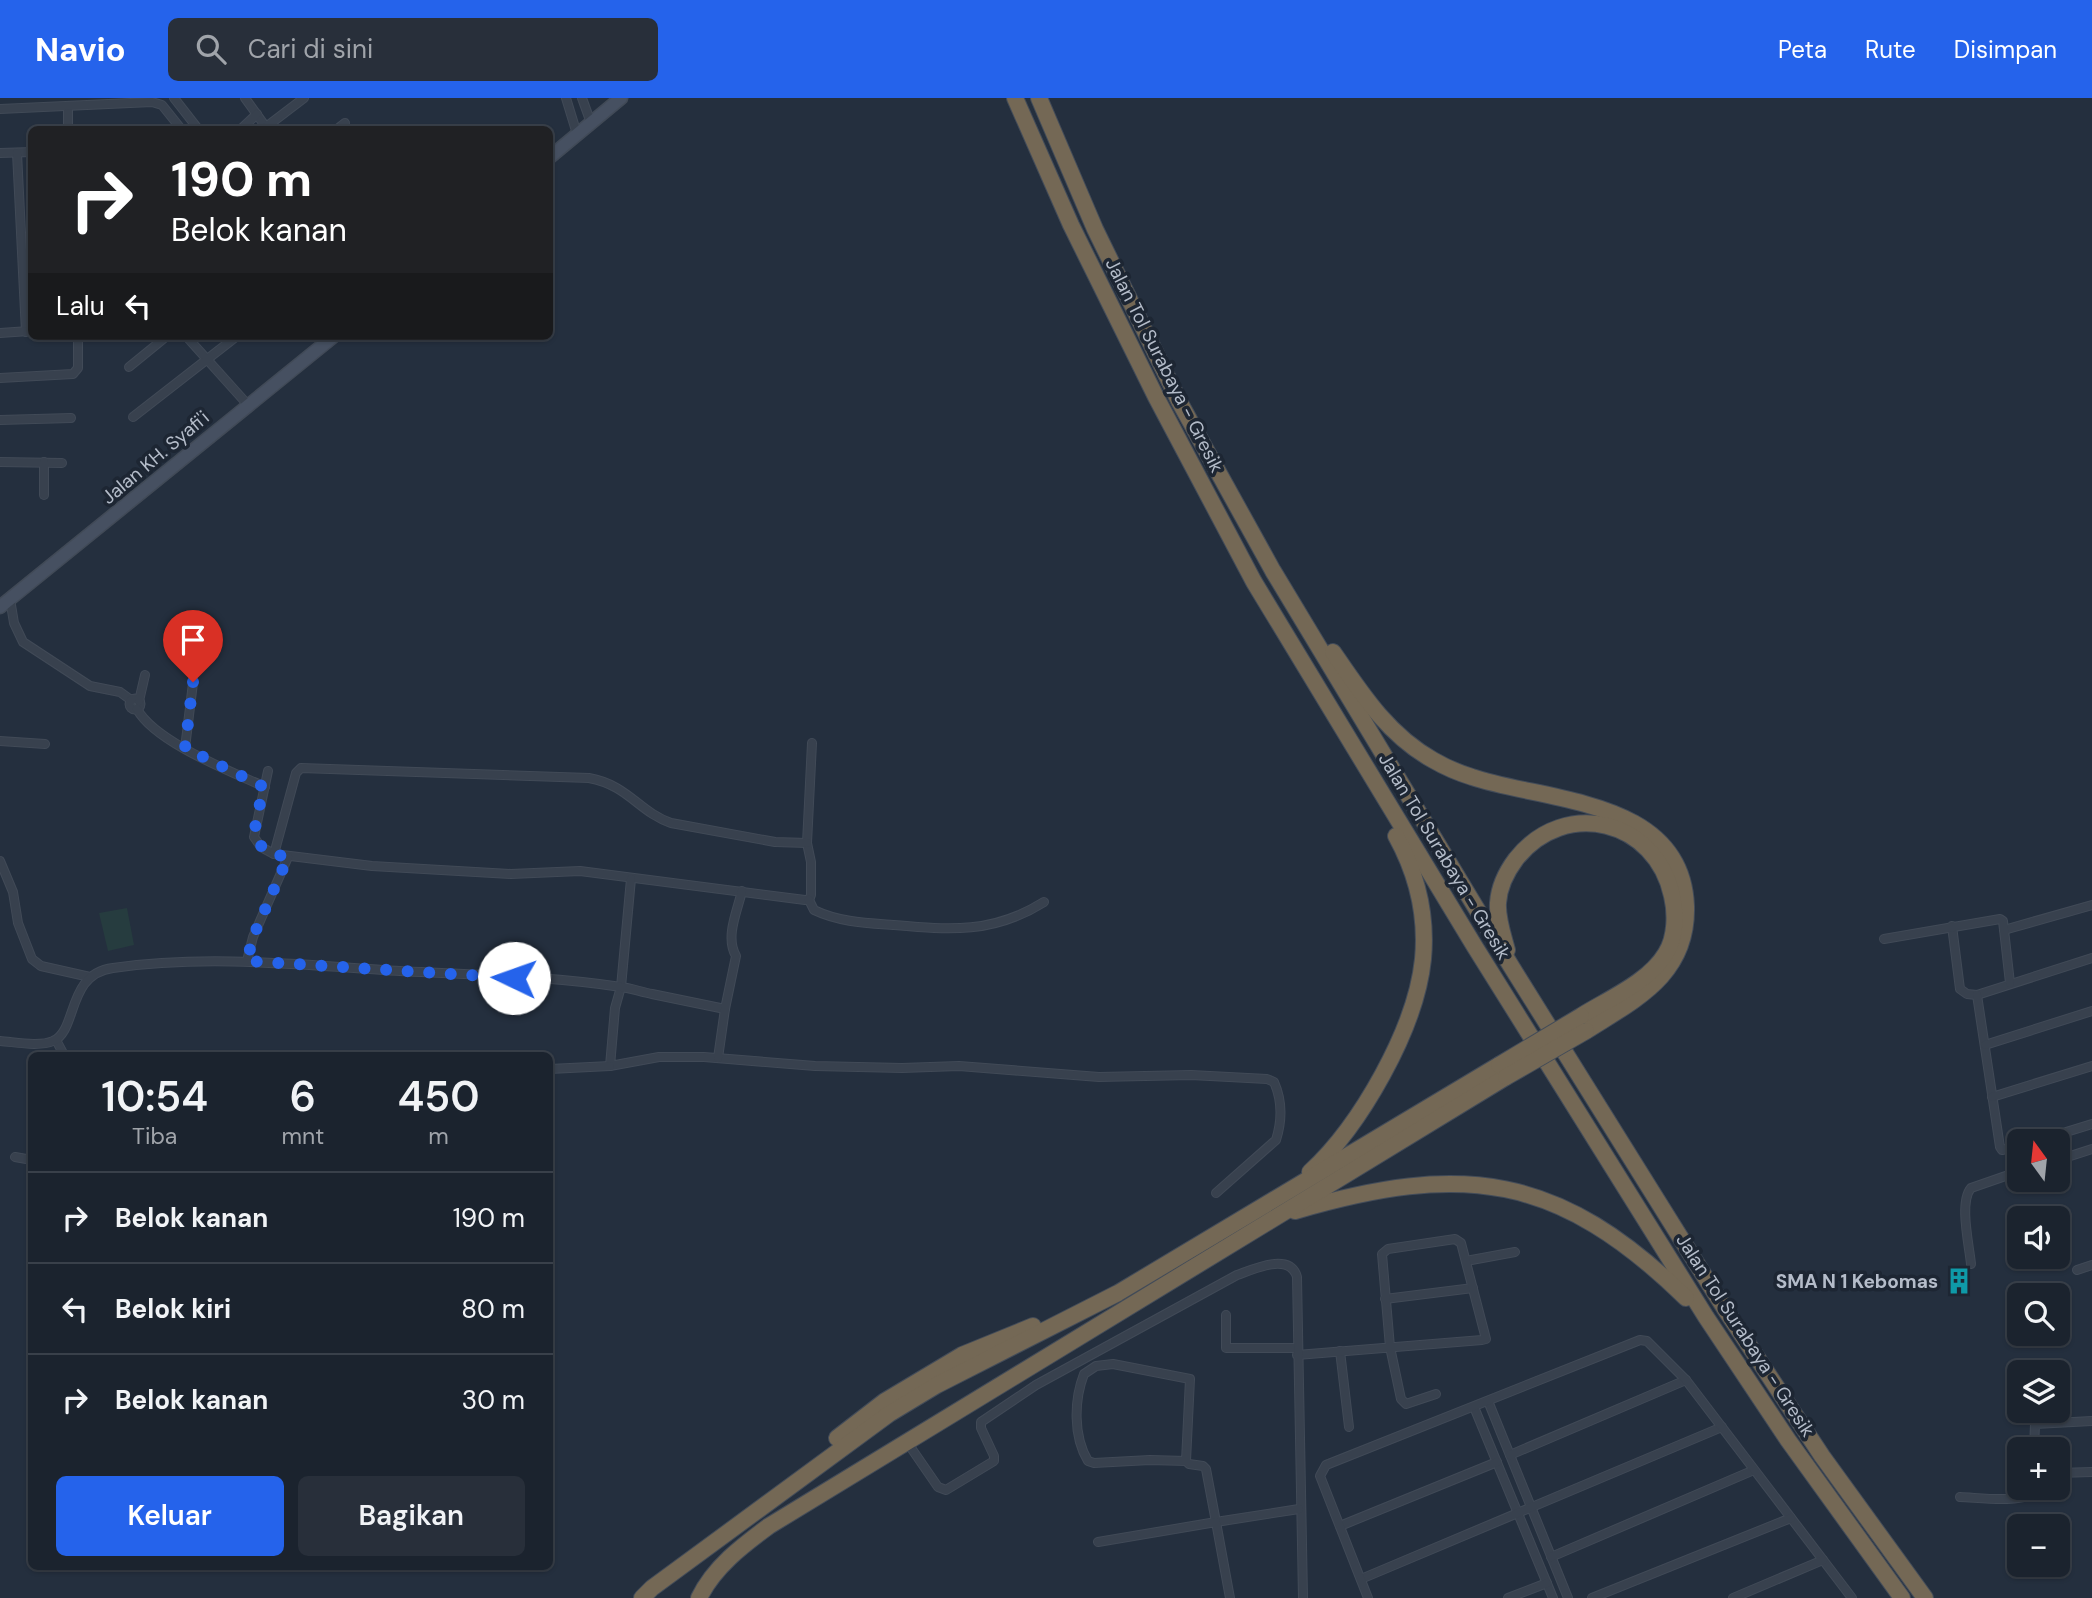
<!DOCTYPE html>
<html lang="id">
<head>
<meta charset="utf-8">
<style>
  body { margin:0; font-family:"DM Sans",sans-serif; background:#282f3a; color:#f1f3f6; height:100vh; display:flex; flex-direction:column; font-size:26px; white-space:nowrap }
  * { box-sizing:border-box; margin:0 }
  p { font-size:23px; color:#a0a4aa }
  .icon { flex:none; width:38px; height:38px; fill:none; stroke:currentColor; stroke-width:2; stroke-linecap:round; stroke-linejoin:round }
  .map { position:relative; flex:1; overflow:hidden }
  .side { position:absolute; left:28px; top:954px; width:525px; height:518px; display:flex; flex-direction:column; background:#1b232e; border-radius:10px; box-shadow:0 2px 5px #0004,0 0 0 2px #39404a }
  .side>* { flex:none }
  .hud { position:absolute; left:28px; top:28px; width:525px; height:214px; border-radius:10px; box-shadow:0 2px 5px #0004,0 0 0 2px #39404a; background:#202124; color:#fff; overflow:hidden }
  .needle { width:46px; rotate:345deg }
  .fabs { position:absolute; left:2007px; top:1031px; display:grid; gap:14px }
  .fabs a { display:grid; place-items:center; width:63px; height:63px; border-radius:10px; background:#1b232e; box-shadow:0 2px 5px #0004,0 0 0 2px #39404a; font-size:35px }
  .pin { position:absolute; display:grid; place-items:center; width:60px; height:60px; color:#fff; margin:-72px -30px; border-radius:50% 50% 50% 0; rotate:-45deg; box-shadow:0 0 7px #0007 }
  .pin .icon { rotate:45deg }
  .me { position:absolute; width:77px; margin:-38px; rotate:273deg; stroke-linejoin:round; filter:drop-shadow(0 0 5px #0008) }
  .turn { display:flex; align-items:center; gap:24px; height:147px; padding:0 28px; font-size:32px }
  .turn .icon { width:91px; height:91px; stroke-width:2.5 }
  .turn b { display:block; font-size:49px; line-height:60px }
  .then { display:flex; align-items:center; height:66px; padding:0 28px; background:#0003; gap:14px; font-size:26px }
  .eta { display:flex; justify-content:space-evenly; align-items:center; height:119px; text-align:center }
  .eta b { font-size:42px; font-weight:600; line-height:49px }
  .primary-button { display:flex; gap:14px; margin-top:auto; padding:14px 28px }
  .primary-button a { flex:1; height:80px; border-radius:10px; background:#2563eb; color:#fff; font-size:28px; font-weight:600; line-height:80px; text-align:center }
  .primary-button a+a { background:#282f3a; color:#f1f3f6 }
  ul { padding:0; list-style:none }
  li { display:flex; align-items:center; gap:21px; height:91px; padding:0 28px; border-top:2px solid #39404a }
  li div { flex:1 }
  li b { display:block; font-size:26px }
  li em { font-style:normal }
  header { display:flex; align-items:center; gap:42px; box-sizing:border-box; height:98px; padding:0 35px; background:#2563eb; color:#fff }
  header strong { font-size:33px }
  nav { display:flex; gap:38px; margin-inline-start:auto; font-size:24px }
  .search { width:490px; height:63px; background:#282f3a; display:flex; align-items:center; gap:18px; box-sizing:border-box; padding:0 24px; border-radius:10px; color:#a0a4aa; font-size:26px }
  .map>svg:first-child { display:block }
</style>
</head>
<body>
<header>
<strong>Navio</strong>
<div class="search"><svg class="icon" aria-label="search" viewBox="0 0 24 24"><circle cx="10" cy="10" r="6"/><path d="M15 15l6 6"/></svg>Cari di sini</div>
<nav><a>Peta</a><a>Rute</a><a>Disimpan</a></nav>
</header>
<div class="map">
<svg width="2092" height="1500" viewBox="0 0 2092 1500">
  <rect width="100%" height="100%" fill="#242f3e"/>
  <!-- green -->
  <path fill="#263c3f" d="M127,810L134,847L108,853L99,815Z"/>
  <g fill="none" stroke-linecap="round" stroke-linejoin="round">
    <!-- minor casing -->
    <g stroke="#414a57" stroke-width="10">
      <g id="minor">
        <path d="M174,0L199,32"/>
        <path d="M245,0L268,32"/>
        <path d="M566,0L577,36"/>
        <path d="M582,0L591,25"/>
        <path d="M68,8V32"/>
        <path d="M0,11L152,4L162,7L182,32"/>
        <path d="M266,29L304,0"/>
        <path d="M240,32L257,16"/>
        <path d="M336,32L345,25"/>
        <path d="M0,55L32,54"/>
        <path d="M17,55L26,234"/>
        <path d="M0,235L29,233"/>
        <path d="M186,238L248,307"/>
        <path d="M129,269L167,238"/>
        <path d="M0,280L73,276L78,270V238"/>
        <path d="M133,319L237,238"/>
        <path d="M0,322L71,320"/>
        <path d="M0,364L62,365"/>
        <path d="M44,397V364"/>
        <path d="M10,501L14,525L23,544L90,588L120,594L131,602"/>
        <circle cx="135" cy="606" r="5.5"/>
        <path d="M139,603L145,577"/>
        <path d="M137,611C155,644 230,673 265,689"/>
        <path d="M0,643L45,646"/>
        <path d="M185,650L193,585"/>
        <path d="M268,673L254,739L261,749L274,756L372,768L511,776L580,773L805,802H809L811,797V764L807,745L812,645"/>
        <path d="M274,756L296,675L301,670L589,680C628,687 639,714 671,725L775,744L807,745"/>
        <path d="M0,763L13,794L18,825L32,861L41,868L90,879"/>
        <path d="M631,781L621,889L615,910L610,968L659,959H704L815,968L902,970L959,968L1099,979L1191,977L1267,981L1274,984C1282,1002 1282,1023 1276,1042L1216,1095"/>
        <path d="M809,802L814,812C839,824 866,825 893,827C950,832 993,836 1044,804"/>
        <path d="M1952,828L1960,891L1967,896L1977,897L2092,860"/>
        <path d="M2004,832L2092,807"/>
        <path d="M1884,841L2000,821L2003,823L2010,885"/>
        <path d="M247,863L253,839L288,759"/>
        <path d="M1977,897L2000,1049L2002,1052L2020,1048"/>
        <path d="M56,942L64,957"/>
        <path d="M0,943C15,944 39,949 53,943C78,933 66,876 113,870C203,857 293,866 383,872C462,877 542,877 621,889C631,890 641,894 652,896C676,901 700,906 725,911"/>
        <path d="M1985,947L2092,913"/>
        <path d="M718,960L725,911L736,858C725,839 737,814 742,793"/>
        <path d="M550,971L610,968"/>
        <path d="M1992,999L2092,968"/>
        <path d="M2037,1043L2092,1026"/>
        <path d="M15,1059L32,1062"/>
        <path d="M2058,1062L2092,1051"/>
        <path d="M1466,1163L1515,1154"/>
        <path d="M1971,1166C1969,1146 1959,1104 1971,1090L2020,1073"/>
        <path d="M2077,1172L2092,1167"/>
        <path d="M1385,1201L1473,1190"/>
        <path d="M1226,1217V1250H1297"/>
        <path d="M1340,1253L1349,1329"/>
        <path d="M1297,1257L1482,1242L1486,1241L1461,1145L1455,1141L1388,1151L1382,1156L1390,1249L1401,1301L1406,1306L1436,1296"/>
        <path d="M1488,1303L1568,1500"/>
        <path d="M1474,1309L1553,1500"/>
        <path d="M907,1344L938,1389L946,1392L994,1363V1358L981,1330V1324L1036,1287L1237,1177C1254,1171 1290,1154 1297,1179L1303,1500"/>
        <path d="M2034,1351L2035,1326L2092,1323"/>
        <path d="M1510,1357L1686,1282"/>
        <path d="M1186,1363L1150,1362L1094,1365L1088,1363C1073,1338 1074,1302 1084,1276L1096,1268L1113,1266L1190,1281L1186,1363L1189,1366L1203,1368L1206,1371L1216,1424L1299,1411"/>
        <path d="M2058,1375L2092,1374"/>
        <path d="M1960,1399C1983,1400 2016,1405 2037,1395L2039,1390"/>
        <path d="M1340,1428L1497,1364"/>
        <path d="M1098,1444L1216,1424L1230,1500"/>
        <path d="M1551,1459L1754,1372"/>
        <path d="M1361,1481L1722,1329"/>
        <path d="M1368,1500L1320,1378L1326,1367L1640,1242L1647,1243L1686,1282L1852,1500"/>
        <path d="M1508,1500L1547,1485"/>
        <path d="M1592,1500L1791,1420"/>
        <path d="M1733,1500L1823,1462"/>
      </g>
    </g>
    <!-- secondary casing -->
    <g stroke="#414a57" stroke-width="15">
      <g id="secondary">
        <path d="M550,59L621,0"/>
        <path d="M0,509L334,238"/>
      </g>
    </g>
    <!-- motorway casing -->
    <g stroke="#434c59" stroke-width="18">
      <g id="motorway">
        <path d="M1015,0L1071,127L1156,299L1254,484L1475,849L1706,1219L1788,1342L1902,1500"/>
        <path d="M1039,0L1095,131L1180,305L1273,473L1511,868L1725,1211L1822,1358L1925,1500"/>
        <path d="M1333,554C1361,595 1388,637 1433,662C1445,669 1459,675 1472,679C1546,704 1682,700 1686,808C1688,877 1636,901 1586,933"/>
        <path d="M1507,852C1503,837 1497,820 1498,805C1499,789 1507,773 1516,761C1565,699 1656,722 1672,798C1676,815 1676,839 1666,855C1649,884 1608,901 1581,918"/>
        <path d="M1310,1074C1360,1028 1416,931 1423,861C1427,818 1417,776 1396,738"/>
        <path d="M1295,1113C1463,1064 1558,1075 1686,1200"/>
        <path d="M837,1340L885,1303L962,1257L1033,1228"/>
        <path d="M642,1500L652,1490L889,1316L937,1287L1118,1195L1499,967"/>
        <path d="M699,1500C714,1469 742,1448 769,1428L1506,979"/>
      </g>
    </g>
    <!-- minor -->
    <use href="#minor" stroke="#38414e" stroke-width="8"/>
    <!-- secondary -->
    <use href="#secondary" stroke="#465061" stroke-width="12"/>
    <!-- motorway -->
    <use href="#motorway" stroke="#746855" stroke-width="16"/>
    <!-- motorway-bridge casing -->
    <g stroke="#434c59" stroke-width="18" stroke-linecap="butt">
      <g id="motorway-bridge">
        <path d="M1499,967L1581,918"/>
        <path d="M1506,979L1586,933"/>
      </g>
    </g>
    <!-- motorway-bridge -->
    <use href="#motorway-bridge" stroke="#746855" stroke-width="16"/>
  </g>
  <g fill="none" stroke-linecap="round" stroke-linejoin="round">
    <!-- route -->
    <path stroke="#2563eb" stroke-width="12" stroke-dasharray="0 21.6" d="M193,584L185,650L264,689C257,724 240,751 288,759L253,839L247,863L514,880"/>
  </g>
  <!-- icons -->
  <defs>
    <g id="building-bare" transform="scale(2.1)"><path d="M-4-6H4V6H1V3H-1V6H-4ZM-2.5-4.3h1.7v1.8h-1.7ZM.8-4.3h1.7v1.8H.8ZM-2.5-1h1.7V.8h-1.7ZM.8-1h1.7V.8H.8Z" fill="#0f9aa8" stroke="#1d2633" stroke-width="2.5" paint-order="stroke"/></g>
  </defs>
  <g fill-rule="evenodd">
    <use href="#building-bare" x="1959" y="1183"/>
  </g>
  <g text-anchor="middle" stroke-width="7" stroke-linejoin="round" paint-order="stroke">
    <!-- street labels -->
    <g font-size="19" fill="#b4bcc9" stroke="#1d2633">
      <text transform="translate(1165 267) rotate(63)" y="7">Jalan Tol Surabaya - Gresik</text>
      <text transform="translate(155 359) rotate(-40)" y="7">Jalan KH. Syafi'i</text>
      <text transform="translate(1445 758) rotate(59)" y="7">Jalan Tol Surabaya - Gresik</text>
      <text transform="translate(1746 1237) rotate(57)" y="7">Jalan Tol Surabaya - Gresik</text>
    </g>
    <!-- poi labels -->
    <g font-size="19" font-weight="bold" fill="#b4bcc9" stroke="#1d2633" text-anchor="end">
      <text x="1938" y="1190">SMA N 1 Kebomas</text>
    </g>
  </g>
</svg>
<div class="fabs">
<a><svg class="needle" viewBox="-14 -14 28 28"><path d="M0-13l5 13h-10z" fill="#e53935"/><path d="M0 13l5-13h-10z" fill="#a0a4aa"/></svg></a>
<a><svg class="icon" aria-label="sound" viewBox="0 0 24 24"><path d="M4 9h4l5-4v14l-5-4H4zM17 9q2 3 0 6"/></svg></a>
<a><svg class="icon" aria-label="search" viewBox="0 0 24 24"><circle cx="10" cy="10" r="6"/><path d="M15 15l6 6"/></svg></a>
<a><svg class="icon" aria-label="layers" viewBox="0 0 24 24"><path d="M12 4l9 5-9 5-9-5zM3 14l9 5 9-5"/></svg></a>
<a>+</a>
<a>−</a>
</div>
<div class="pin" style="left:193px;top:584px;background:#d93025"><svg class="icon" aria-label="arrive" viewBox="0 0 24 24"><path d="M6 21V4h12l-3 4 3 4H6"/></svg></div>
<svg class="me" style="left:514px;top:880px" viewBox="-20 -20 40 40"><circle r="19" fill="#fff"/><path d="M0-13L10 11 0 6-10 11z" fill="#2563eb"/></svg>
<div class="hud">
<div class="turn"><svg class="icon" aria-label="right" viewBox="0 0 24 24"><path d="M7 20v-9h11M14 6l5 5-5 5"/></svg><div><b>190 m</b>Belok kanan</div></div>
<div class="then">Lalu<svg class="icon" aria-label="left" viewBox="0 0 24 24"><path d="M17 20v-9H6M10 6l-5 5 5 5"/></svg></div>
</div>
<section class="side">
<div class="eta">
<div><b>10:54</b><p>Tiba</p></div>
<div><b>6</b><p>mnt</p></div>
<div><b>450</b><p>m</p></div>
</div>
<ul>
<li><svg class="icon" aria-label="right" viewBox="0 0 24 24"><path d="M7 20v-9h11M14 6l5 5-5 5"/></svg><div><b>Belok kanan</b></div><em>190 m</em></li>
<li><svg class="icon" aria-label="left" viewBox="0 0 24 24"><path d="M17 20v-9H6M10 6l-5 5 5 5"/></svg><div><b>Belok kiri</b></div><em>80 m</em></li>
<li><svg class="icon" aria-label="right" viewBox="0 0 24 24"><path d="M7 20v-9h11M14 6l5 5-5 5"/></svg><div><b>Belok kanan</b></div><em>30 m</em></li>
</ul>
<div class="primary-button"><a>Keluar</a><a>Bagikan</a></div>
</section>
</div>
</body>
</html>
